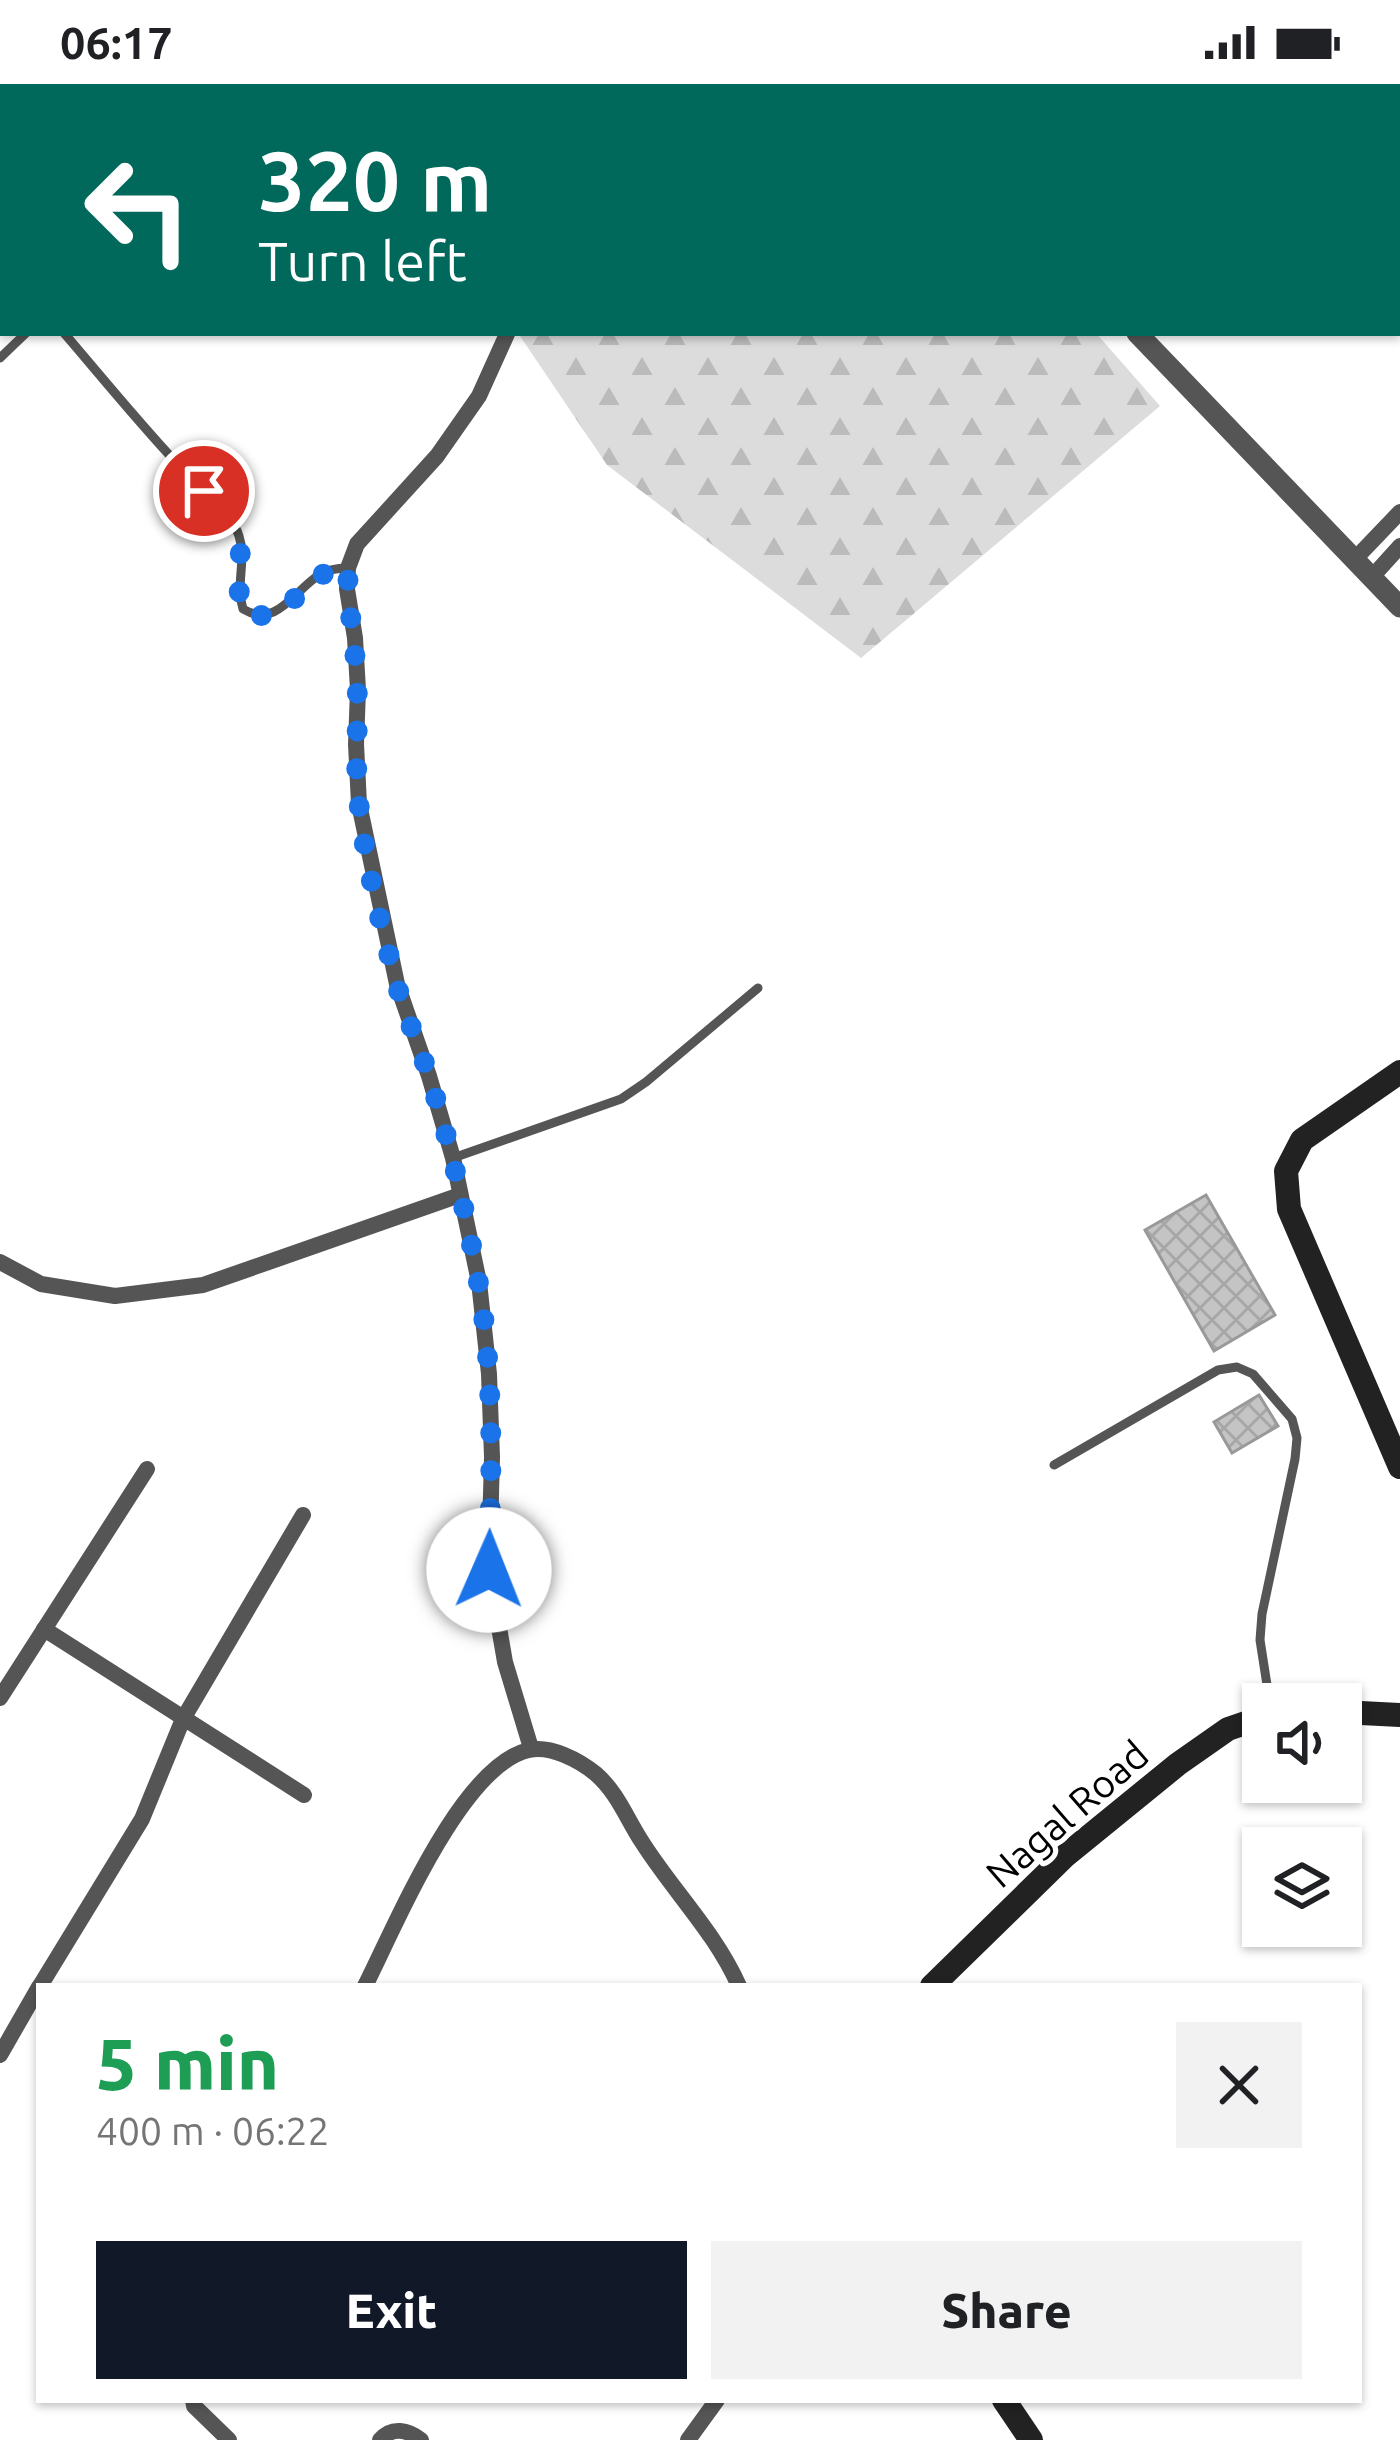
<!DOCTYPE html>
<html lang="en">
<head>
<meta charset="utf-8">
<style>
  body { margin:0; font-family:Ubuntu,sans-serif; background:#f2f2f2; color:#202124; height:100vh; display:flex; flex-direction:column; font-size:45px; white-space:nowrap }
  * { box-sizing:border-box; margin:0 }
  p { font-size:39px; color:#757577 }
  .icon { flex:none; width:66px; height:66px; fill:none; stroke:currentColor; stroke-width:2; stroke-linecap:round; stroke-linejoin:round }
  .map { position:relative; flex:1; overflow:hidden }
  .drawer { position:absolute; left:36px; top:1899px; width:1326px; height:420px; display:flex; flex-direction:column; background:#fff; border-radius:0px; box-shadow:0 3px 9px #0004 }
  .drawer>* { flex:none }
  .hud { position:absolute; left:0px; top:0px; width:1401px; height:252px; box-shadow:0 3px 9px #0004; background:#00695c; color:#fff; overflow:hidden }
  .fabs { position:absolute; left:1242px; top:1599px; display:grid; gap:24px }
  .fabs a { display:grid; place-items:center; width:120px; height:120px; border-radius:0px; background:#fff; box-shadow:0 3px 9px #0004; font-size:60px }
  .pin { position:absolute; display:grid; place-items:center; width:102px; height:102px; color:#fff; margin:-51px; border:6px solid #fff; border-radius:50%; box-shadow:0 3px 12px #0007 }
  .me { position:absolute; width:132px; margin:-66px; rotate:1deg; stroke-linejoin:round; filter:drop-shadow(0 0 9px #0008) }
  .turn { display:flex; align-items:center; gap:42px; height:252px; padding:0 60px; font-size:54px }
  .turn .icon { width:156px; height:156px; stroke-width:2.5 }
  .turn b { display:block; font-size:84px; line-height:102px }
  .round { display:grid; place-items:center; flex:none; width:126px; height:126px; border-radius:0px; background:#f2f2f2 }
  .head { display:flex; align-items:center; justify-content:space-between; height:204px; padding:0 60px }
  h1 { font-size:72px; font-weight:800; line-height:90px; color:#1e9e55 }
  .action { display:flex; gap:24px; margin-top:auto; padding:24px 60px }
  .action a { flex:1; height:138px; border-radius:0px; background:#111827; color:#fff; font-size:48px; font-weight:800; line-height:138px; text-align:center }
  .action a+a { background:#f2f2f2; color:#202124 }
  .status { display:flex; justify-content:space-between; align-items:center; height:84px; padding:0 60px; background:#fff; direction:ltr }
  .status svg { height:33px; fill:currentColor }
  .map>svg:first-child { display:block }
</style>
</head>
<body>
<div class="status"><b>06:17</b><svg viewBox="0 0 49 12"><path d="M0 12V9h3v3zM5 12V6h3v6zM10 12V3h3v9zM15 12V0h3v12zM26 1h20v11H26zM47 4h2v5h-2z"/></svg></div>
<div class="map">
<svg width="1400" height="2356" viewBox="0 0 1400 2356">
  <defs>
    <pattern id="forest-firs" width="22" height="20" patternUnits="userSpaceOnUse" patternTransform="scale(3)"><rect width="22" height="20" fill="#dcdcdc"/><path d="M5 1l3.5 6h-7zM16 11l3.5 6h-7z" fill="#bbb"/></pattern>
    <pattern id="building-cross-hatch" width="8" height="8" patternUnits="userSpaceOnUse" patternTransform="scale(3)"><rect width="8" height="8" fill="#c4c4c4"/><path d="M0 0l8 8M0 8l8-8" fill="none" stroke="#a7a7a7"/></pattern>
  </defs>
  <rect width="100%" height="100%" fill="#fff"/>
  <!-- forest -->
  <g fill="url(#forest-firs)">
    <path d="M261,0H879L882,3H265Z"/>
    <path d="M518,249H1096L1160,322L861,574L607,381Z"/>
  </g>
  <!-- building -->
  <g fill="url(#building-cross-hatch)" stroke="#999" stroke-width="3">
    <path d="M1206,1111L1275,1231L1214,1267L1145,1146Z"/>
    <path d="M1259,1311L1278,1342L1232,1369L1214,1338Z"/>
  </g>
  <g fill="none" stroke-linecap="round" stroke-linejoin="round">
    <!-- service -->
    <g stroke="#555" stroke-width="9">
      <path d="M64,249C100,291 135,334 173,375C192,396 231,425 239,452C247,476 235,500 243,525C276,545 294,507 319,491C328,485 339,484 348,484"/>
      <path d="M0,274L26,249"/>
      <path d="M453,1074L621,1015L646,998L758,904"/>
      <path d="M1054,1381L1218,1286L1237,1283L1253,1290L1292,1335L1297,1354L1295,1375L1262,1530L1260,1556L1270,1620"/>
    </g>
    <!-- minor -->
    <g stroke="#555" stroke-width="16">
      <path d="M204,0L207,3"/>
      <path d="M604,3L605,0"/>
      <path d="M1083,3L1086,0"/>
      <path d="M1398,28L1400,26"/>
      <path d="M507,250L479,312L437,372L357,460L348,484L347,505L355,554L358,606L356,660L359,720L397,900L429,992L453,1074L479,1198L489,1290L492,1373L489,1486L505,1578L531,1664"/>
      <path d="M1355,475L1400,428"/>
      <path d="M1372,493L1400,462"/>
      <path d="M0,1178L41,1200L115,1212L203,1201L460,1111"/>
      <path d="M44,1545L304,1711"/>
      <path d="M0,1614L147,1385"/>
      <path d="M40,1902L142,1735L183,1635L303,1431"/>
      <path d="M365,1902C395,1843 461,1681 529,1666C550,1661 579,1676 596,1690C617,1708 627,1735 642,1758C673,1807 715,1848 739,1902"/>
      <path d="M0,1971L39,1903"/>
      <path d="M193,2316L194,2322L229,2356"/>
      <path d="M380,2356C392,2342 408,2346 421,2356"/>
      <path d="M688,2356L717,2316"/>
    </g>
    <!-- tertiary -->
    <g stroke="#555" stroke-width="21">
      <path d="M904,0L907,3"/>
      <path d="M1137,249L1400,523"/>
    </g>
    <!-- secondary -->
    <g stroke="#222" stroke-width="24">
      <path d="M1400,988L1302,1056L1286,1087L1289,1125L1400,1383"/>
      <path d="M1341,1628L1400,1631"/>
      <path d="M932,1902L1065,1772L1178,1680L1228,1645L1263,1633"/>
      <path d="M1004,2316L1031,2356"/>
    </g>
  </g>
  <g fill="none" stroke-linecap="round" stroke-linejoin="round">
    <!-- route -->
    <path stroke="#1a73e8" stroke-width="21" stroke-dasharray="0 37.8" d="M204,407C216,420 233,433 239,451C246,473 222,544 269,530C304,519 304,487 348,484C347,523 356,562 357,602C359,641 354,680 359,720C365,779 381,841 396,898C405,930 419,961 429,992C450,1059 466,1128 478,1196C495,1292 491,1390 489,1486"/>
  </g>
  <g text-anchor="middle" stroke-width="10" stroke-linejoin="round" paint-order="stroke">
    <!-- street labels -->
    <g font-size="39" fill="#000" stroke="#fff">
      <text transform="translate(1067 1730) rotate(-41)" y="14">Nagal Road</text>
    </g>
  </g>
</svg>
<div class="fabs">
<a><svg class="icon" aria-label="sound" viewBox="0 0 24 24"><path d="M4 9h4l5-4v14l-5-4H4zM17 9q2 3 0 6"/></svg></a>
<a><svg class="icon" aria-label="layers" viewBox="0 0 24 24"><path d="M12 4l9 5-9 5-9-5zM3 14l9 5 9-5"/></svg></a>
</div>
<div class="pin" style="left:204px;top:407px;background:#d93025"><svg class="icon" aria-label="arrive" viewBox="0 0 24 24"><path d="M6 21V4h12l-3 4 3 4H6"/></svg></div>
<svg class="me" style="left:489px;top:1486px" viewBox="-20 -20 40 40"><circle r="19" fill="#fff"/><path d="M0-13L10 11 0 6-10 11z" fill="#1a73e8"/></svg>
<div class="hud">
<div class="turn"><svg class="icon" aria-label="left" viewBox="0 0 24 24"><path d="M17 20v-9H6M10 6l-5 5 5 5"/></svg><div><b>320 m</b>Turn left</div></div>
</div>
<section class="drawer">
<div class="head"><div><h1>5 min</h1><p>400 m · 06:22</p></div><a class="round"><svg class="icon" aria-label="close" viewBox="0 0 24 24"><path d="M6 6l12 12M18 6L6 18"/></svg></a></div>
<div class="action"><a>Exit</a><a>Share</a></div>
</section>
</div>
</body>
</html>
